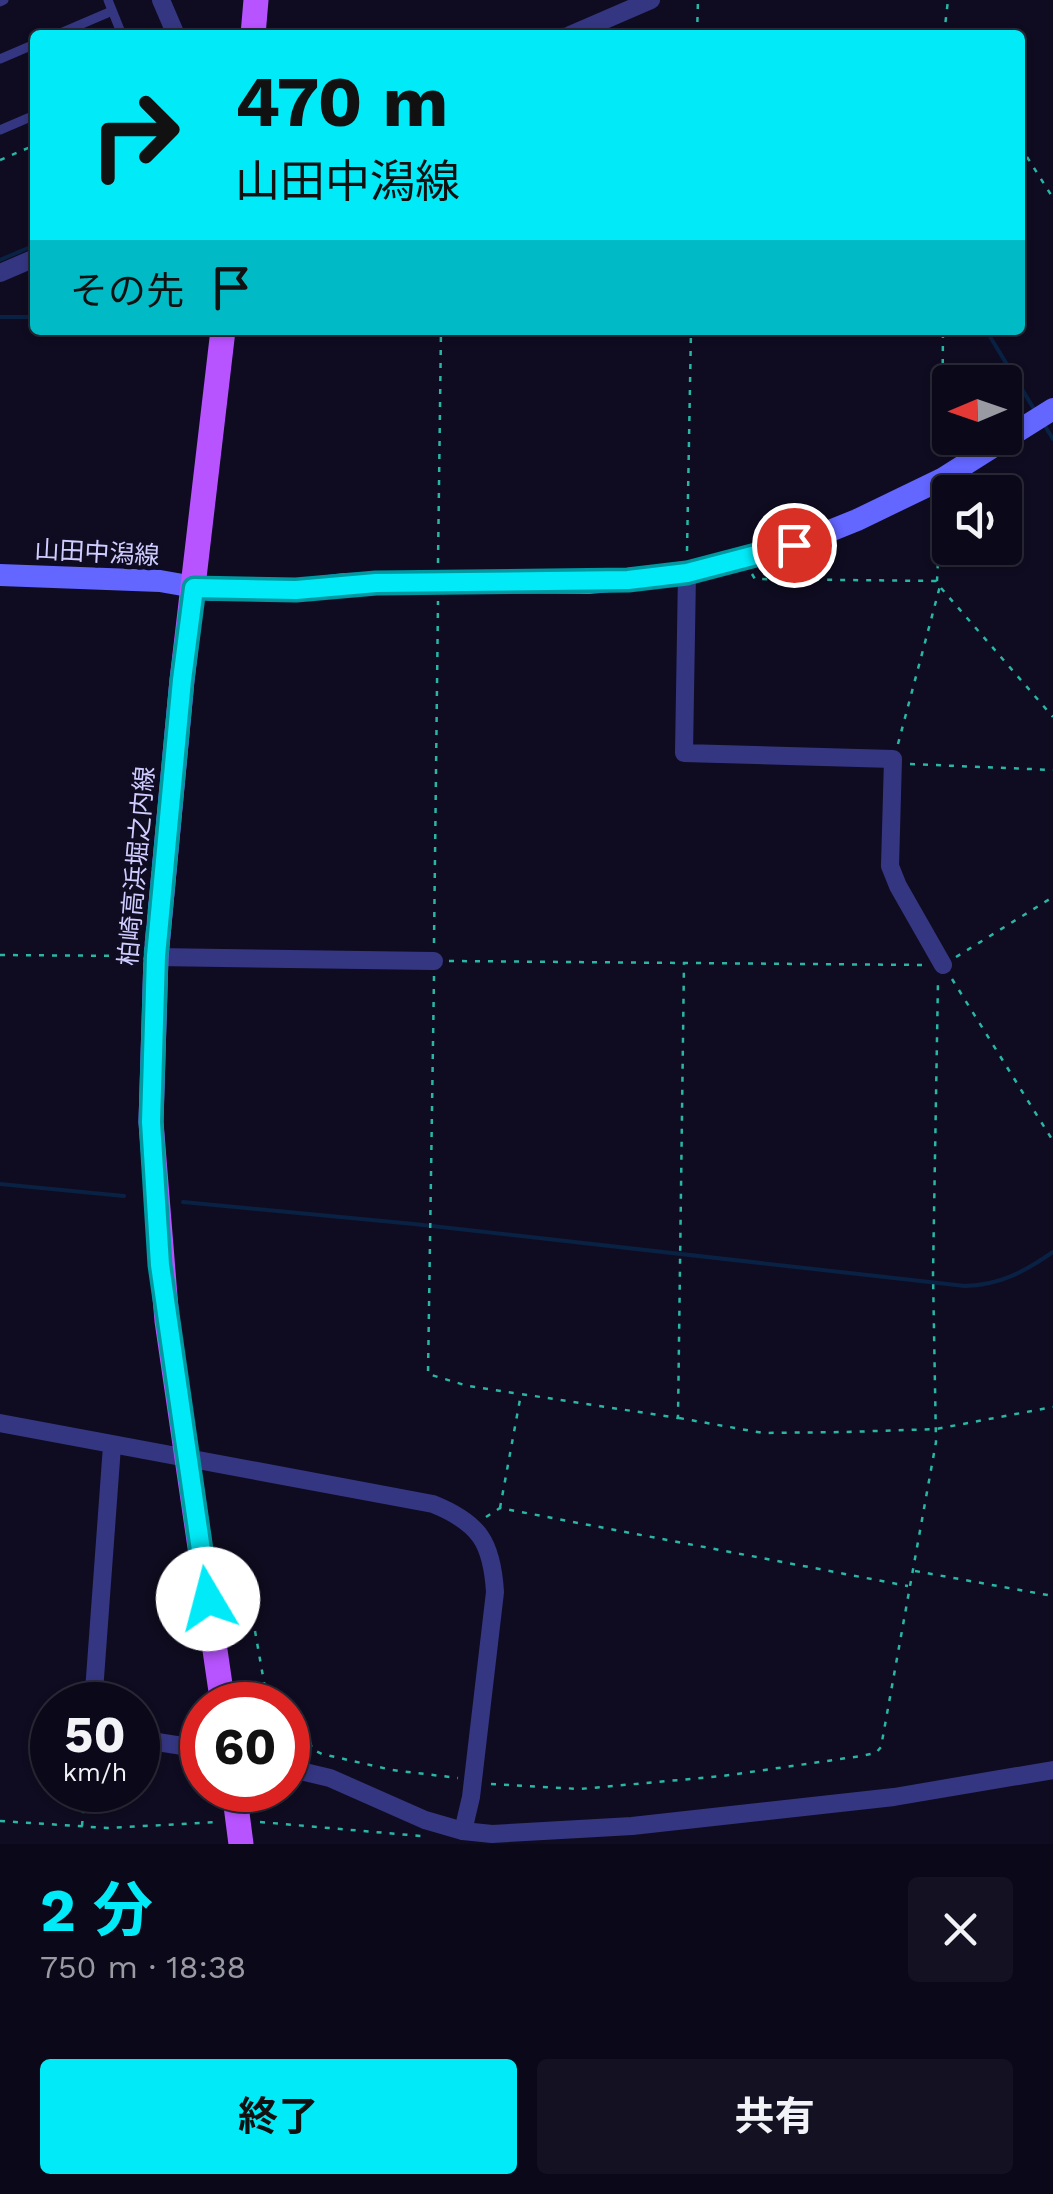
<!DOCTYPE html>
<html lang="ja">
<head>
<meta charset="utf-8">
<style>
  body { margin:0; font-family:"Work Sans","Noto Sans JP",sans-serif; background:#141222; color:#f1f3f6; height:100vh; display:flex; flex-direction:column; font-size:38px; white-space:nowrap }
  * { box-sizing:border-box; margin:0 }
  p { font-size:32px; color:#9a9aa2 }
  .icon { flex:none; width:55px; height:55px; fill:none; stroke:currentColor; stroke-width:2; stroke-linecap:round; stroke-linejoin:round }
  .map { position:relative; height:1844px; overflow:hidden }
  .panel { display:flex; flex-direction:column; background:#0b0919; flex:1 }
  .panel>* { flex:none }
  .guide { position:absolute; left:30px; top:30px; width:995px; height:305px; border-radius:10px; box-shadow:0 2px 8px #0004,0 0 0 2px #2b2a38; background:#00eaf7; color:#111; overflow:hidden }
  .needle { width:65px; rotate:268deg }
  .controls { position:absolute; left:932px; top:365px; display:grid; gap:20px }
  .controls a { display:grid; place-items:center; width:90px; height:90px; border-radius:10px; background:#0b0919; box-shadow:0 2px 8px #0004,0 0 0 2px #2b2a38; font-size:50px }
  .speed { position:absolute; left:30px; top:1682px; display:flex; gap:20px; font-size:50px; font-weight:700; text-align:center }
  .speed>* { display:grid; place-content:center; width:130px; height:130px; border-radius:50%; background:#0b0919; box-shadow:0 2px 8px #0004,0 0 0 2px #2b2a38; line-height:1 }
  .speed small { font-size:25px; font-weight:400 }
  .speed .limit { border:15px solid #d22; background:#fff; color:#111 }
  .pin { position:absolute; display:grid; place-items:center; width:85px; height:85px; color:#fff; margin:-42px; border:5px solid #fff; border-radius:50%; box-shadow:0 2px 10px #0007 }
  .me { position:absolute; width:110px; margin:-55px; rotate:352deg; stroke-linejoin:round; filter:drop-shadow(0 0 8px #0008) }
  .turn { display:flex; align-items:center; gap:35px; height:210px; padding:0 40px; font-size:45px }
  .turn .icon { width:130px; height:130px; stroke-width:2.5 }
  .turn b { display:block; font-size:70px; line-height:85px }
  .then { display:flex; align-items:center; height:95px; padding:0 40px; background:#0003; gap:20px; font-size:38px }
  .round { display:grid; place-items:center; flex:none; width:105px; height:105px; border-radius:10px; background:#141222 }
  .overview { display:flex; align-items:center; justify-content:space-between; height:170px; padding:0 40px }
  h1 { font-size:60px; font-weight:700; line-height:75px; color:#00eaf7 }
  .cta { display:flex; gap:20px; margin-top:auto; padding:20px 40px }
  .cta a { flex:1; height:115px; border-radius:10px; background:#00eaf7; color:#111; font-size:40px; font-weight:700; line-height:115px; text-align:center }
  .cta a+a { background:#141222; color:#f1f3f6 }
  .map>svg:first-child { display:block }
</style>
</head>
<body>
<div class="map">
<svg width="1053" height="1844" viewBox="0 0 1053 1844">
  <rect width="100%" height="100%" fill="#0f0c21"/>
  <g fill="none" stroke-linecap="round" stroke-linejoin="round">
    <!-- stream -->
    <g stroke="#092143" stroke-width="4">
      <path d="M549,35L564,29"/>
      <path d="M0,260L35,245"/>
      <path d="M0,317H35"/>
      <path d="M986,330L1034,409"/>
      <path d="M1045,426L1053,439"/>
      <path d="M0,1184L124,1196"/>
      <path d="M183,1202L414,1224L965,1286C1000,1285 1024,1272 1053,1252"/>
    </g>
    <!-- path -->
    <g stroke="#28b6a7" stroke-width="2.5" stroke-dasharray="5 8" stroke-linecap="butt">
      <path d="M697,35L698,0"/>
      <path d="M944,35L948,0"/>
      <path d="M1020,146L1053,198"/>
      <path d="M0,160L35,145"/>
      <path d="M942,455L943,330"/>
      <path d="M687,551L691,330"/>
      <path d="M438,563L441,330"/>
      <path d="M752,574L755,579L936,581"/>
      <path d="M941,588L1053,717"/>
      <path d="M898,744L940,586L937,581L941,503"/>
      <path d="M910,764L1053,770"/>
      <path d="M434,943L438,601"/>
      <path d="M0,955L135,956"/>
      <path d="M956,957L1053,897"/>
      <path d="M449,961L926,965"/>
      <path d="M434,976L428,1374L468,1386L521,1394"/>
      <path d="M952,979L1053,1141"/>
      <path d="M679,1418L763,1433L846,1432L936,1429L1053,1407"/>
      <path d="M500,1508L521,1394L678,1418L684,962"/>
      <path d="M486,1517L500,1508L908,1586"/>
      <path d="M915,1571L1053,1596"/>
      <path d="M255,1631L268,1705"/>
      <path d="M288,1732L309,1738L312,1749L322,1754L392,1770L458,1778"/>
      <path d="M491,1784L580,1789L723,1776L861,1756L876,1753L881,1747L936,1442L933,1274L938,980"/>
      <path d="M0,1821L108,1828L218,1822"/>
      <path d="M260,1822L421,1836"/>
      <path d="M82,1826L85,1790"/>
    </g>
    <!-- service -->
    <g stroke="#353682" stroke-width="9">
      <path d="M108,0L122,35"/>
      <path d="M0,2L4,0"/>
      <path d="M56,35L112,11"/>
      <path d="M0,59L35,44"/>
      <path d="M0,130L35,115"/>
    </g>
    <!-- minor -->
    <g stroke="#353682" stroke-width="18">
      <path d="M161,0L176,35"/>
      <path d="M570,35L651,0"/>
      <path d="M0,273L35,258"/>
      <path d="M687,573L684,753L893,759L890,866L898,886L943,965"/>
      <path d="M156,957L434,961"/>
      <path d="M0,1423L433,1504C480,1523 492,1543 495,1592L471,1797L463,1831"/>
      <path d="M93,1705L112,1446"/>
      <path d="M138,1739L202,1749"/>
      <path d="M288,1768L330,1778L425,1820L463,1831L492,1834L632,1826L894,1797L1053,1770"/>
    </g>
    <!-- secondary -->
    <path stroke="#6366ff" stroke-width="22" d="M0,575L160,581L211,590H297L345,584L438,582L589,583L687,573L795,545L857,520L942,479L1053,409"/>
    <!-- primary -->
    <g stroke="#b753ff" stroke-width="25">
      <path d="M253,35L256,0"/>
      <path d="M223,1705L167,1321L151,1122L156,957L182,680L223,330"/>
      <path d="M234,1790L241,1844"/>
    </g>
  </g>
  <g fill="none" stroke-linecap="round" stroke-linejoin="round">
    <!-- route casing -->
    <g stroke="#0098a1" stroke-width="25">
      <path id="route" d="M208,1599L160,1265L151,1122L156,956L182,680L194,588L296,590L376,583L628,580L687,573L794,545"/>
    </g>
    <!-- route -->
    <use href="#route" stroke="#00eaf7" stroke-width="18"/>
  </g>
  <g text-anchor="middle" stroke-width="9" stroke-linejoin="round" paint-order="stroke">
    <!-- street labels -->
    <g font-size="25" fill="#cfccff" stroke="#0f0c21">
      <text transform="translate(97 552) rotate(3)" y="9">山田中潟線</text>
      <text transform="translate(136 866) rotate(-85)" y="9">柏崎高浜堀之内線</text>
    </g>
  </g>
</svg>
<div class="controls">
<a><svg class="needle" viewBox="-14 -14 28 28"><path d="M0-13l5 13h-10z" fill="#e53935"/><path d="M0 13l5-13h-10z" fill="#9a9aa2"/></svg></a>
<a><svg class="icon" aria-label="sound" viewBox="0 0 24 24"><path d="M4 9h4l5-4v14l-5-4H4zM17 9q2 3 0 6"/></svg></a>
</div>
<div class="speed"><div>50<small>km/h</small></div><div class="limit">60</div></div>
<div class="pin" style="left:794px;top:545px;background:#d93025"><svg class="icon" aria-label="arrive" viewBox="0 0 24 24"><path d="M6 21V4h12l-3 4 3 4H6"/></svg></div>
<svg class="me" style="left:208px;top:1599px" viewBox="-20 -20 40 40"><circle r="19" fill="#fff"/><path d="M0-13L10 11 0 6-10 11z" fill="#00eaf7"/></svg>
<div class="guide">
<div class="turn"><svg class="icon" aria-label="right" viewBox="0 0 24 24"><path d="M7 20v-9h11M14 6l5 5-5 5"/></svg><div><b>470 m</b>山田中潟線</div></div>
<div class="then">その先<svg class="icon" aria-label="arrive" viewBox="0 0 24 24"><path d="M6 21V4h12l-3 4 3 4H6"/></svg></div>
</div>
</div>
<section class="panel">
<div class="overview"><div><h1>2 分</h1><p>750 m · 18:38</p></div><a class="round"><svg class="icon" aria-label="close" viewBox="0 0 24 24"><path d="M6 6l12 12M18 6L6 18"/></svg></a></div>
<div class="cta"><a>終了</a><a>共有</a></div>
</section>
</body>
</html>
